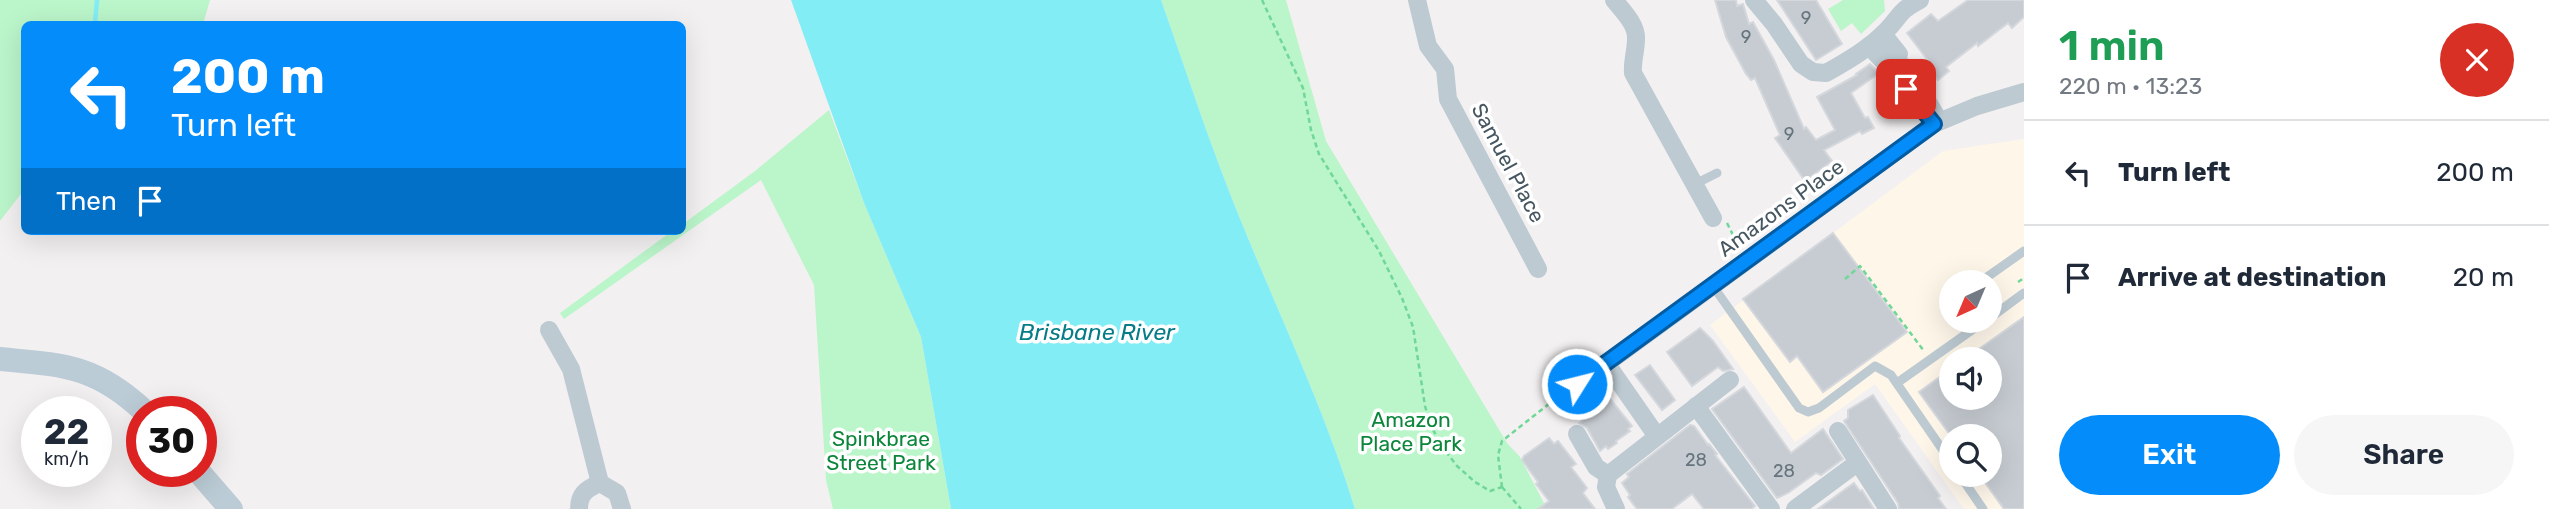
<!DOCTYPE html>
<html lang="en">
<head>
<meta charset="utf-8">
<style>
  body { margin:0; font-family:Rubik,sans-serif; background:#f6f6f7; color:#1f2937; height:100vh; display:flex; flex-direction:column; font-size:26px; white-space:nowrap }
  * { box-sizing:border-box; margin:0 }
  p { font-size:23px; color:#747a83 }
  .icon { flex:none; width:38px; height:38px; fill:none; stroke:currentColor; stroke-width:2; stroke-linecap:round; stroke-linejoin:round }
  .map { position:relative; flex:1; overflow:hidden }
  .sheet { display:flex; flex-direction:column; background:#fff; width:525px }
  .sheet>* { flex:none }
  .guide { position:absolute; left:21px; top:21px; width:665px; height:214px; border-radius:10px; box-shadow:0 7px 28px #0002; background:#048dfa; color:#fff; overflow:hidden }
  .needle { width:46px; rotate:224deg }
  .fabs { position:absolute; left:1939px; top:270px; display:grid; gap:14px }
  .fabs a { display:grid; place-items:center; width:63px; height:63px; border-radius:50%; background:#fff; box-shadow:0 7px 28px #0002; font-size:35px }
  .speed { position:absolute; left:21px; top:396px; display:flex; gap:14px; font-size:35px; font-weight:700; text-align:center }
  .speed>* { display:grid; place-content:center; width:91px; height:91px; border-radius:50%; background:#fff; box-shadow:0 7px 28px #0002; line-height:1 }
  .speed small { font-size:18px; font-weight:400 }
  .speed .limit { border:10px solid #d22; background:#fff; color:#111 }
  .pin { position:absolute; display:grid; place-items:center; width:60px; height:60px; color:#fff; margin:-30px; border-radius:14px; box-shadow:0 4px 10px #0006 }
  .me { position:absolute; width:77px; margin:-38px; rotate:54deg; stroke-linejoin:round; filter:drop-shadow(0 0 5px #0008) }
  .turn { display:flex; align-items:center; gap:24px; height:147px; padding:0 35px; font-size:32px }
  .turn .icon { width:91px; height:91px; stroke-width:2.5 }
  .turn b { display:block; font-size:49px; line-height:60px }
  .then { display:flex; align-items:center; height:66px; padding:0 35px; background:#0003; gap:14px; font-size:26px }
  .round { display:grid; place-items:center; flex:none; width:74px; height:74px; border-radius:37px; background:#f6f6f7 }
  .summary { display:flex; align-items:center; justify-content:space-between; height:119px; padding:0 35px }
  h1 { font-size:42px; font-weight:600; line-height:52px; color:#1e9e55 }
  .button { display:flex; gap:14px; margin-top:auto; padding:14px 35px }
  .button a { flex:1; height:80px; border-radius:42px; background:#048dfa; color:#fff; font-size:28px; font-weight:600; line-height:80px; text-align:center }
  .button a+a { background:#f6f6f7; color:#1f2937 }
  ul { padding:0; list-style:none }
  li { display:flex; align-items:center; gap:21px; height:105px; padding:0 35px; border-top:2px solid #e0e1e3 }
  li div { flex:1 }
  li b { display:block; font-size:26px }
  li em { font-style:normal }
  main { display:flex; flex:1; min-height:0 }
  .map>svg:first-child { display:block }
</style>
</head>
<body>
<main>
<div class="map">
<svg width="2024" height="509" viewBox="0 0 2024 509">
  <rect width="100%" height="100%" fill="#f3f0f1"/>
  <!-- commercial -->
  <path fill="#fef6e9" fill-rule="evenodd" d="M2024,139V509H1964L1875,384L1795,442L1710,325L1943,151ZM1951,282H1990V320H1951ZM1951,359H1990V397H1951ZM1951,436H1990V474H1951Z"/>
  <!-- green -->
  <g fill="#bbf5ca">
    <path d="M0,0H210L203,24H24V190L0,221Z"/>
    <path d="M1161,0H1286L1326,141L1507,443L1520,457L1547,509H1355C1325,410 1280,317 1241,221C1211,149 1187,74 1161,0Z"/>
    <path d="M1843,0H1884L1885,11L1861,34L1852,23L1841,31L1828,9Z"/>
    <path d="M829,110L864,203L921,337L951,509H833L826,480L814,285L761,180L564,319L560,313L672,231H682L683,224L755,171Z"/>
  </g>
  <!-- water -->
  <path fill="#83edf6" d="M791,0H1161C1187,73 1211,149 1241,221C1280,317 1325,410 1355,509H951L921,337L864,203Z"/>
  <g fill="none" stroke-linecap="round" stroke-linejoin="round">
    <!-- stream -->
    <path stroke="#83edf6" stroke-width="4.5" d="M95,24L97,0"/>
  </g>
  <!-- building -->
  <g fill="#c7ccd2" stroke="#d4d8dd" stroke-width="2">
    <path d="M1715,0H1736L1737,6L1743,4L1749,24L1753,22L1774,60L1804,129L1806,127L1816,140L1835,130L1817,97L1857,75L1856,74L1870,64L1879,73L1851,93L1865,118L1868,117L1874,128L1862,134L1860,131L1824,150L1832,161L1805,181L1775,138L1780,135L1755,78L1751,80L1746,74L1726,37Z"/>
    <path d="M1777,0H1816L1842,44L1816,60Z"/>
    <path d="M1968,0H2024V17L2012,28L2008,23L1978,46L1977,43L1946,67L1949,71L1938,80L1928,68L1932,66L1907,33L1931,14L1938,21Z"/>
    <path d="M1833,233L1907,332L1823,392L1797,356L1790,362L1743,299Z"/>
    <path d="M2024,317V509H2004L1979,474H1990V436H1951L1919,392L1951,369V397H1990V359H1965Z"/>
    <path d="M1700,328L1713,341L1733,369L1723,371L1718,367L1692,386L1667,352Z"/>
    <path d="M1650,365L1675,400L1662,410L1635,375Z"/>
    <path d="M1744,387L1791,453L1823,429L1843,459L1821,475L1816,473L1788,493L1777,498L1712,409Z"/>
    <path d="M1607,395L1632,426L1628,429L1630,431L1616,441L1617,443L1608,449L1606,446L1600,451L1587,428L1579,423L1584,419L1582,415Z"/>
    <path d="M1873,395L1900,436L1899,438L1940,496L1938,498L1946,509H1899L1898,503L1844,421L1848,418V410Z"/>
    <path d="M1690,425L1694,426L1708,445L1709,444L1717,454L1715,455L1755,506L1751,509H1704L1692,494L1672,509H1637L1628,497L1630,495L1622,483L1629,477L1627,474Z"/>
    <path d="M1549,438L1554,444L1558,441L1576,464L1571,467L1587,488L1583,493L1595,509H1538L1549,501L1536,484L1538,482L1522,460L1524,456Z"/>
    <path d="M1854,483L1860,491L1862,490L1874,509H1818Z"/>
  </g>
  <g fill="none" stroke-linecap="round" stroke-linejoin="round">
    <!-- path -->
    <g stroke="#6fd797" stroke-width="2.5" stroke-dasharray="5 3.5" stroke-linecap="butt">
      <path d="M1262,0L1303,88L1311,130L1319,154L1379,251L1402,298L1413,327L1425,406L1431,426L1443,448L1457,466L1475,482L1490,491L1502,487"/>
      <path d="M1727,223L1734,237L1724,247L1728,253"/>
      <path d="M1845,279L1860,266L1924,351"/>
      <path d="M2018,282L2024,278"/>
      <path d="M1502,487L1498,455L1502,441L1559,396L1569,404L1576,406L1577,402"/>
      <path d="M1502,487L1521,509"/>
    </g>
    <!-- lane -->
    <g stroke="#bdcad2" stroke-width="9">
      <path d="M1899,54L1929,95L1944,120"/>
      <path d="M1886,64L1934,124"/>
      <path d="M1695,184L1717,173"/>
      <path d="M1980,282L2024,251"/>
      <path d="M1713,286L1799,408L1808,412L1819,408L1875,366L1891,375L1951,462"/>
      <path d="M1990,318L2024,293"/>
      <path d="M1897,383L1986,320"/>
      <path d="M1959,474L1983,509"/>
    </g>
    <!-- street -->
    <g stroke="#bdcad2" stroke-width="18">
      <path d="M1417,0L1428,46L1445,69L1448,99L1538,269"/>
      <path d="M1614,0C1623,11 1637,25 1636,39C1636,51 1632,61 1633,73L1713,218"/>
      <path d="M1754,0L1774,24L1801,64L1813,72L1826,73C1847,61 1870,48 1887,30C1902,14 1899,11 1920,0"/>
      <path d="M1883,34L1899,54"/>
      <path d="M1869,46L1886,64"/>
      <path d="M549,330L571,369L600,483"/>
      <path d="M1606,363L1656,435"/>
      <path d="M1577,385L1934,124L1977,106L2024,92"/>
      <path d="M1696,406L1771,509"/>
      <path d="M1838,431L1888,509"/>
      <path d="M1577,434L1596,467L1608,475"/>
      <path d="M579,509C579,494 586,489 600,483L617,493L622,509"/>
      <path d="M1616,509L1606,487L1608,475L1730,380"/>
      <path d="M1795,509L1857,463"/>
    </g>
    <!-- secondary -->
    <g stroke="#bcccd6" stroke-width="24">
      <path d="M0,359C63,365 95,365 144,411"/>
      <path d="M198,471L231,509"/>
    </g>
  </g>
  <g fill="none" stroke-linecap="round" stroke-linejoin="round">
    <!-- route casing -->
    <g stroke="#035ca2" stroke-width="18">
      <path id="route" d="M1577,384L1934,124L1906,89"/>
    </g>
    <!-- route -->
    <use href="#route" stroke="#048dfa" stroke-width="12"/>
  </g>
  <g text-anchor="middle" stroke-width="7" stroke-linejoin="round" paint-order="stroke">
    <!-- number labels -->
    <g font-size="18" fill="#66747d">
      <text x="1806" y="24">9</text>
      <text x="1746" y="43">9</text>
      <text x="1789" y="140">9</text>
      <text x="1696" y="466">28</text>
      <text x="1784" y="477">28</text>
    </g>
    <!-- street labels -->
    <g font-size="21" fill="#465761" stroke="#fff">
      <text transform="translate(1508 163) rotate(62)" y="7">Samuel Place</text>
      <text transform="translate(1781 208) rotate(-36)" y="7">Amazons Place</text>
    </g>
    <!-- park labels -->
    <g font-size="21" fill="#0c863b" stroke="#fff">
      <text x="1411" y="427">Amazon<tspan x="1411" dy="24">Place Park</tspan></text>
      <text x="881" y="446">Spinkbrae<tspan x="881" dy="24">Street Park</tspan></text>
    </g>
    <!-- water labels -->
    <g font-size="23" font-style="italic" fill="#057c87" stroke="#fff">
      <text x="1097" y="340">Brisbane River</text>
    </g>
  </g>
</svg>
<div class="fabs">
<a><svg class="needle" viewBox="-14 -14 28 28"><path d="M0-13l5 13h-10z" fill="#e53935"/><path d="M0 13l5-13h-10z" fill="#747a83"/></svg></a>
<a><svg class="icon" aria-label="sound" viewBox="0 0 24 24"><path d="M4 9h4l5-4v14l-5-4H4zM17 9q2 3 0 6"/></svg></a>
<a><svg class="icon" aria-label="search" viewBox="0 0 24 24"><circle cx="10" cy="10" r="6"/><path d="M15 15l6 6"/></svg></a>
</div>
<div class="speed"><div>22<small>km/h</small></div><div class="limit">30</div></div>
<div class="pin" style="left:1906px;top:89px;background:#d93025"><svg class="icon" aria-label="arrive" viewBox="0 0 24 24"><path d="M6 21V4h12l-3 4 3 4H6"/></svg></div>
<svg class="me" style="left:1577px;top:384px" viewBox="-20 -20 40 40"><circle r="17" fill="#048dfa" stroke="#fff" stroke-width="3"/><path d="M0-11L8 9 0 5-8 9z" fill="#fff"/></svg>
<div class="guide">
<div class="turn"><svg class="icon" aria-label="left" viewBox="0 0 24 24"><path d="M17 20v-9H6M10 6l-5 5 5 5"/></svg><div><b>200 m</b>Turn left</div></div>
<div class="then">Then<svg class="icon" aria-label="arrive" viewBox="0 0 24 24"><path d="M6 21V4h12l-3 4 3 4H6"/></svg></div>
</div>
</div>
<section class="sheet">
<div class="summary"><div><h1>1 min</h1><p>220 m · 13:23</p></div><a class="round" style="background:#d93025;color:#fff"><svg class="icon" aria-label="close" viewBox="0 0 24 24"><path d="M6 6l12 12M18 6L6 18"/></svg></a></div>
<ul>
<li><svg class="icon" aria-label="left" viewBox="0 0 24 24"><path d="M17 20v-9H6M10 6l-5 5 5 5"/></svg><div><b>Turn left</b></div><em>200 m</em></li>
<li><svg class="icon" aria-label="arrive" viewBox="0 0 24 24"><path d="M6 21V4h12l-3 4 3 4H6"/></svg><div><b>Arrive at destination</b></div><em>20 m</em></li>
</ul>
<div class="button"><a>Exit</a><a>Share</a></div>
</section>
</main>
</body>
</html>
